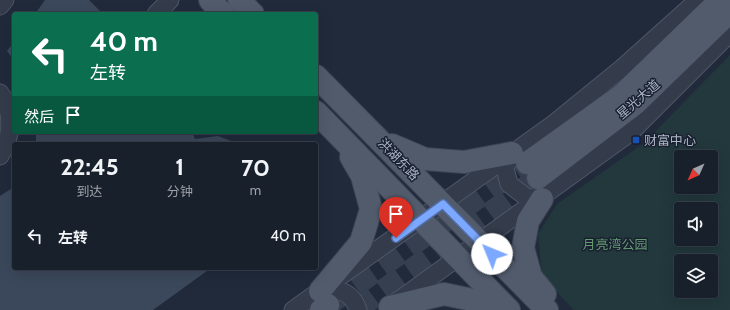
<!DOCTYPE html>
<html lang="zh">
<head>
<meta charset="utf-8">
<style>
  body { margin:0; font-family:Cabin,"Noto Sans SC",sans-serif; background:#252d38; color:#f1f3f6; height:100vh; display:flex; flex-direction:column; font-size:15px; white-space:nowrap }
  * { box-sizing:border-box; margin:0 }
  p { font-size:13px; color:#9fa3a9 }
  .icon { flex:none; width:22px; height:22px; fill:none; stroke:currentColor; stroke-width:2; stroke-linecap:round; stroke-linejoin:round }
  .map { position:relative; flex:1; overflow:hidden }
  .details { position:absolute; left:12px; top:142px; width:306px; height:128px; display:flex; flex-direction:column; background:#18202c; border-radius:4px; box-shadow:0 4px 16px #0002,0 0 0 1px #363e48 }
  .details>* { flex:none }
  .hud { position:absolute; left:12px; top:12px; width:306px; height:122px; border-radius:4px; box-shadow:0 4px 16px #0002,0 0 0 1px #363e48; background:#0b6e4f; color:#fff; overflow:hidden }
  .needle { width:26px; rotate:225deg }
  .controls { position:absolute; left:674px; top:150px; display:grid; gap:8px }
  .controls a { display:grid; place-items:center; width:44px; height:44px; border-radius:4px; background:#18202c; box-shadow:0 4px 16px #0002,0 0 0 1px #363e48; font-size:20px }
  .pin { position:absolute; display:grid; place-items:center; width:34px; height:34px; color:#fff; margin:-41px -17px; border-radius:50% 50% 50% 0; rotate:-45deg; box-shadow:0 0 4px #0007 }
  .pin .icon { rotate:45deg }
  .me { position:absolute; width:44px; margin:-22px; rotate:315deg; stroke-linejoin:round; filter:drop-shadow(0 0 3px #0008) }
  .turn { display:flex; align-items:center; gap:14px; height:84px; padding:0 12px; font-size:18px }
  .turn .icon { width:52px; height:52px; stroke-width:2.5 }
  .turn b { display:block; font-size:28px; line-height:34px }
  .then { display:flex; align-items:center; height:38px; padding:0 12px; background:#0003; gap:8px; font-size:15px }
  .eta { display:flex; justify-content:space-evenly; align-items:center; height:68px; text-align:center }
  .eta b { font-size:24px; font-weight:700; line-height:28px }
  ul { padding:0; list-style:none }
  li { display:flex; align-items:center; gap:12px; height:52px; padding:0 12px }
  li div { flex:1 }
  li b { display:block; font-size:15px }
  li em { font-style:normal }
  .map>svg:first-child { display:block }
</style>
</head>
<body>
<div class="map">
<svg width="730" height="310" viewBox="0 0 730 310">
  <rect width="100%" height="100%" fill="#202a3b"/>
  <!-- green -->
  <path fill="#22383c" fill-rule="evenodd" d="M730,55V310H574L542,276L538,234L557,204L644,143ZM681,157H711V187H681ZM681,209H711V239H681ZM681,261H711V291H681Z"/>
  <!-- building -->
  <g fill="#3b485b">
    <path d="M45,0H89L103,14H35Z"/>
    <path d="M14,42V60L7,51Z"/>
    <path d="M36,132H192L195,139L218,136L239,144H36Z"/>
    <path d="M14,187V268H211L153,310H0V196Z"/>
  </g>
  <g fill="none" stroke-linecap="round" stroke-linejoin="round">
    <!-- major-tunnel -->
    <g stroke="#353f50" stroke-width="22" stroke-dasharray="22 11" stroke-linecap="butt">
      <path d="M328,305L527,163"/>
      <path d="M356,310L538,178"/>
    </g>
    <!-- minor casing -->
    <g stroke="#4e5766" stroke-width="19">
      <g id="minor">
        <path d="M0,6L5,0"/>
        <path d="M156,14L170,0"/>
        <path d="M0,93C14,111 12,138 0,156"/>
        <path d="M512,153L505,168L509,184L526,197L542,199"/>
        <path d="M320,291C339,289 351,290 358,310"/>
        <path d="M395,303L631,132L730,33"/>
        <path d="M293,310L552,125L622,68L698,0"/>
      </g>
    </g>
    <!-- major casing -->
    <g stroke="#3d4555" stroke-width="24">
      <g id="major">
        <path d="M210,0L223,14"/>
        <path d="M239,0L253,14"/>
        <path d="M316,76L547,310"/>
        <path d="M316,112L509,310"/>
        <path d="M392,145L425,159L464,162L512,153"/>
        <path d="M527,163L622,95L720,0"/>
        <path d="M538,178L635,104L730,12"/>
        <path d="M542,199L528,221L523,248L531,277L545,294"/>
        <path d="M320,291L361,242L371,209L362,176L351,157"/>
        <path d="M390,307L444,294L482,302L495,310"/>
        <path d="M321,310L328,305"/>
      </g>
    </g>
    <!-- minor -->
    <use href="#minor" stroke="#343c4c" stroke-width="17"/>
    <!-- major -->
    <use href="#major" stroke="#515b6c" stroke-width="22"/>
  </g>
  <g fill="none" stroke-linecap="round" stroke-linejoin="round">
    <!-- route casing -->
    <g stroke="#516da6" stroke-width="10">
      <path id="route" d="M396,238L443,204L492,254"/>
    </g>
    <!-- route -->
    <use href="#route" stroke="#7ca8ff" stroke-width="7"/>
  </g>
  <!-- markers -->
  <rect fill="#1a4fb4" stroke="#192130" stroke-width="1.5" x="632" y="136" width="8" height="8" rx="2"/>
  <g text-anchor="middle" stroke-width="3" stroke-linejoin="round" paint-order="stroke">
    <!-- street labels -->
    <g font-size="13" fill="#aeb7c8" stroke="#192130">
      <text transform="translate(638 99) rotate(-41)" y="5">星光大道</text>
      <text transform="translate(399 159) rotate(46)" y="5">洪湖东路</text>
    </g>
    <!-- poi labels -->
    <g font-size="13" fill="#aeb7c8" stroke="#192130" text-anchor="start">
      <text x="644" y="145">财富中心</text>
    </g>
    <!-- park labels -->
    <g font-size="13" fill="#649b73" stroke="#192130">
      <text x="615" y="249">月亮湾公园</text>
    </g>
  </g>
</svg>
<div class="controls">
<a><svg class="needle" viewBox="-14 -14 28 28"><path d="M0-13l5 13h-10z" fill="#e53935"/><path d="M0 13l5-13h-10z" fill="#9fa3a9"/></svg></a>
<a><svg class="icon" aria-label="sound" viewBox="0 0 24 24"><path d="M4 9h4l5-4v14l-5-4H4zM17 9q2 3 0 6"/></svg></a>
<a><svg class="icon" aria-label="layers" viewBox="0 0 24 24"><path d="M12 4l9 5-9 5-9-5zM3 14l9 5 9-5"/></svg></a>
</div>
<div class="pin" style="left:396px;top:238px;background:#d93025"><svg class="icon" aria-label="arrive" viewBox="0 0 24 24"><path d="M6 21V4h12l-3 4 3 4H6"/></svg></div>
<svg class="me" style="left:492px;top:254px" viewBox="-20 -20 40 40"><circle r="19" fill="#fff"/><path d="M0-13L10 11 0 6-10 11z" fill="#7ca8ff"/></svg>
<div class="hud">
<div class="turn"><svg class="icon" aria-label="left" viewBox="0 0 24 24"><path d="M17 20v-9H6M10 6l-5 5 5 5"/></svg><div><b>40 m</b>左转</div></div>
<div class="then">然后<svg class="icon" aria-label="arrive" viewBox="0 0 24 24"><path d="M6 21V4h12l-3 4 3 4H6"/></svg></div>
</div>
<section class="details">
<div class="eta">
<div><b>22:45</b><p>到达</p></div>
<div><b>1</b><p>分钟</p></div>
<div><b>70</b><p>m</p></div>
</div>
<ul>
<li><svg class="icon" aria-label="left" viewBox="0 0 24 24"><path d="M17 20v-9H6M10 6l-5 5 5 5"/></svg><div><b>左转</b></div><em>40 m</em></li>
</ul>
</section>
</div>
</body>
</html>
